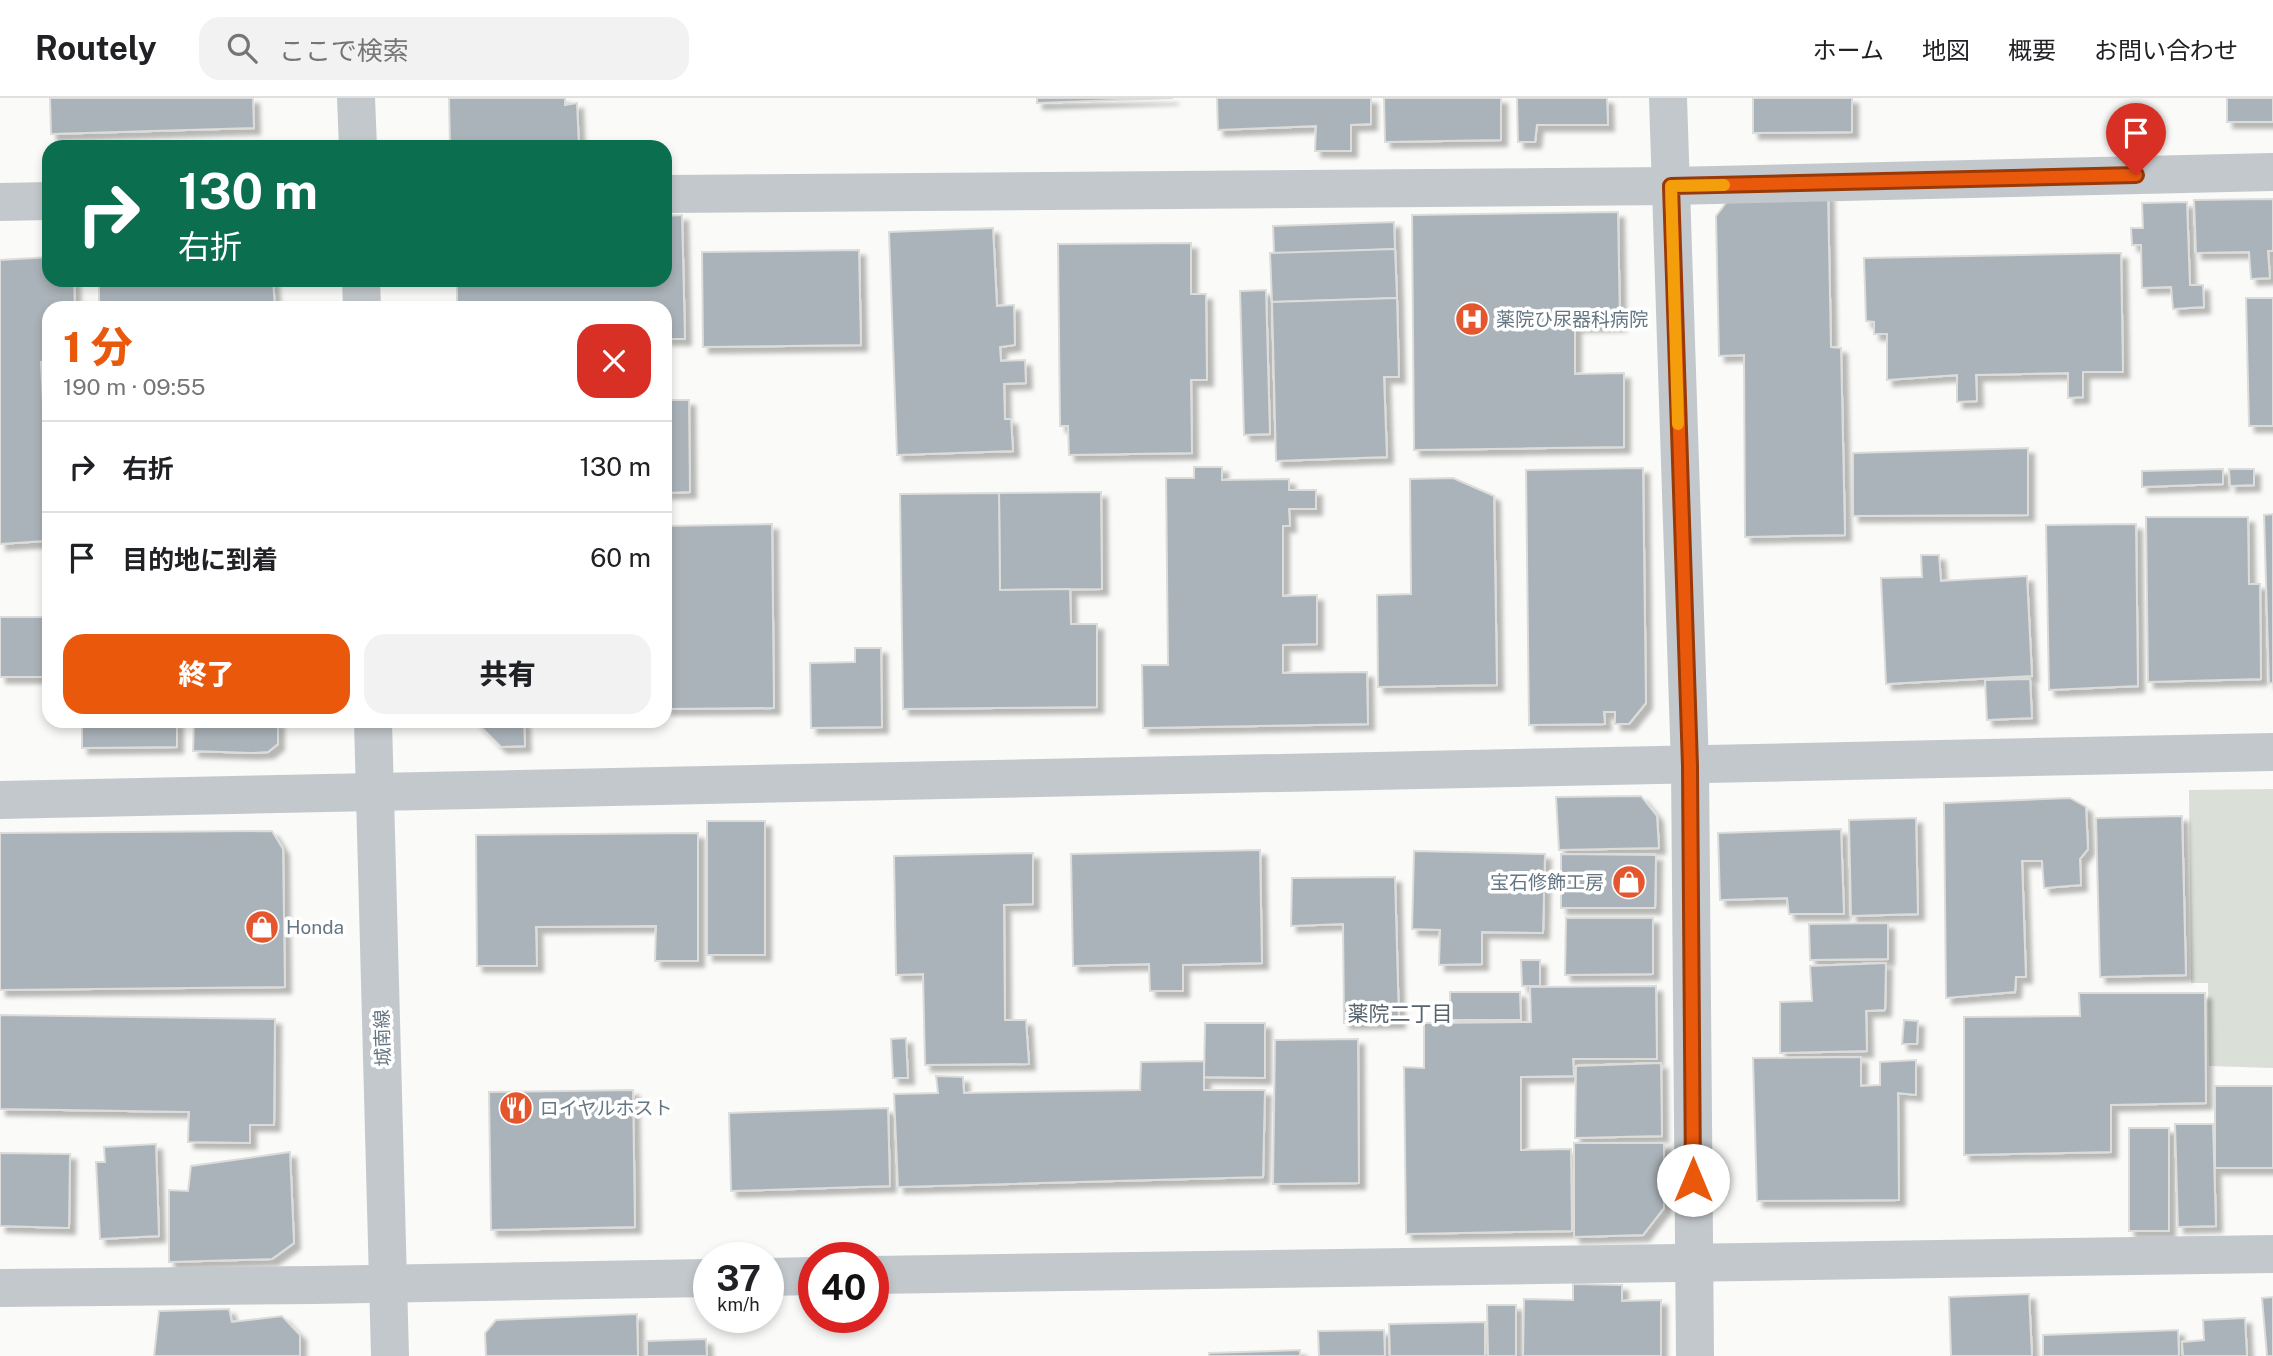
<!DOCTYPE html>
<html lang="ja">
<head>
<meta charset="utf-8">
<style>
  body { margin:0; font-family:"Public Sans","Noto Sans JP",sans-serif; background:#f2f2f2; color:#202124; height:100vh; display:flex; flex-direction:column; font-size:26px; white-space:nowrap }
  * { box-sizing:border-box; margin:0 }
  p { font-size:23px; color:#757577 }
  .icon { flex:none; width:38px; height:38px; fill:none; stroke:currentColor; stroke-width:2; stroke-linecap:round; stroke-linejoin:round }
  .map { position:relative; flex:1; overflow:hidden }
  .panel { position:absolute; left:42px; top:203px; width:630px; height:427px; display:flex; flex-direction:column; background:#fff; border-radius:21px; box-shadow:0 4px 10px #0003 }
  .panel>* { flex:none }
  .guide { position:absolute; left:42px; top:42px; width:630px; height:147px; border-radius:21px; box-shadow:0 4px 10px #0003; background:#0b6e4f; color:#fff; overflow:hidden }
  .speed { position:absolute; left:693px; top:1144px; display:flex; gap:14px; font-size:35px; font-weight:700; text-align:center }
  .speed>* { display:grid; place-content:center; width:91px; height:91px; border-radius:50%; background:#fff; box-shadow:0 4px 10px #0003; line-height:1 }
  .speed small { font-size:18px; font-weight:400 }
  .speed .limit { border:10px solid #d22; background:#fff; color:#111 }
  .pin { position:absolute; display:grid; place-items:center; width:60px; height:60px; color:#fff; margin:-72px -30px; border-radius:50% 50% 50% 0; rotate:-45deg; box-shadow:0 0 7px #0007 }
  .pin .icon { rotate:45deg }
  .me { position:absolute; width:77px; margin:-38px; rotate:0deg; stroke-linejoin:round; filter:drop-shadow(0 0 5px #0008) }
  .turn { display:flex; align-items:center; gap:24px; height:147px; padding:0 21px; font-size:32px }
  .turn .icon { width:91px; height:91px; stroke-width:2.5 }
  .turn b { display:block; font-size:49px; line-height:60px }
  .round { display:grid; place-items:center; flex:none; width:74px; height:74px; border-radius:21px; background:#f2f2f2 }
  .summary { display:flex; align-items:center; justify-content:space-between; height:119px; padding:0 21px }
  h1 { font-size:42px; font-weight:800; line-height:52px; color:#ea580c }
  .primary-button { display:flex; gap:14px; margin-top:auto; padding:14px 21px }
  .primary-button a { flex:1; height:80px; border-radius:21px; background:#ea580c; color:#fff; font-size:28px; font-weight:800; line-height:80px; text-align:center }
  .primary-button a+a { background:#f2f2f2; color:#202124 }
  ul { padding:0; list-style:none }
  li { display:flex; align-items:center; gap:21px; height:91px; padding:0 21px; border-top:2px solid #e0e0e0 }
  li div { flex:1 }
  li b { display:block; font-size:26px }
  li em { font-style:normal }
  header { display:flex; align-items:center; gap:42px; box-sizing:border-box; height:98px; padding:0 35px; background:#fff; border-bottom:2px solid #e0e0e0 }
  header strong { font-size:33px }
  nav { display:flex; gap:38px; margin-inline-start:auto; font-size:24px }
  .search { width:490px; height:63px; background:#f2f2f2; display:flex; align-items:center; gap:18px; box-sizing:border-box; padding:0 24px; border-radius:21px; color:#757577; font-size:26px }
  .map>svg:first-child { display:block }
</style>
</head>
<body>
<header>
<strong>Routely</strong>
<div class="search"><svg class="icon" aria-label="search" viewBox="0 0 24 24"><circle cx="10" cy="10" r="6"/><path d="M15 15l6 6"/></svg>ここで検索</div>
<nav><a>ホーム</a><a>地図</a><a>概要</a><a>お問い合わせ</a></nav>
</header>
<div class="map">
<svg width="2273" height="1258" viewBox="0 0 2273 1258">
  <defs>
    <filter id="shadow"><feDropShadow dx="6" dy="6" stdDeviation="2" flood-color="#0004"/></filter>
  </defs>
  <rect width="100%" height="100%" fill="#fafaf8"/>
  <!-- green -->
  <path fill="#dadfd7" d="M2273,691V970L2209,968L2208,885H2191L2189,692Z"/>
  <!-- building -->
  <g fill="#aab3b9" stroke="#dcdcda" stroke-width="2" filter="url(#shadow)">
    <path d="M50,0H253L254,30L51,36Z"/>
    <path d="M449,0H565V7L577,5L579,49H450Z"/>
    <path d="M1037,0H1173L1037,5Z"/>
    <path d="M1217,0H1371V26L1351,27V53H1315L1316,28L1218,32Z"/>
    <path d="M1384,0H1501V42L1385,44Z"/>
    <path d="M1517,0H1607L1608,27H1537L1535,44H1518Z"/>
    <path d="M1753,0H1852V34L1753,35Z"/>
    <rect x="2227" y="0" width="46" height="24"/>
    <path d="M1828,96L1831,249L1841,250L1845,437L1745,439L1744,257L1719,258L1716,118L1729,101Z"/>
    <path d="M2273,101V153H2268L2270,180L2251,181L2249,154L2196,155L2194,102Z"/>
    <path d="M2187,104L2190,187H2203L2204,209L2173,211L2171,189L2142,190L2141,147H2132L2131,130H2143L2142,105Z"/>
    <path d="M1618,114L1620,227L1575,228V276L1624,275V349L1414,352L1412,117Z"/>
    <path d="M682,117L685,241H665V210H457V182H665V118Z"/>
    <path d="M1394,124L1395,151L1274,156L1273,128Z"/>
    <path d="M993,130L997,208L1014,207L1015,247L1000,249L1001,263L1025,262L1026,285L1004,286L1005,321H1011L1013,353L897,357L889,134Z"/>
    <path d="M1191,145V196H1206L1207,282H1191L1192,355L1069,357L1068,328H1060L1058,146Z"/>
    <path d="M1395,151L1397,200L1272,204L1270,155Z"/>
    <path d="M859,152L861,247L703,249L702,154Z"/>
    <path d="M2121,155L2123,274H2083V299L2068,300V275L1976,277L1977,303L1957,304V277L1887,282V236H1874V224L1866,223L1864,160Z"/>
    <path d="M49,159V182H74L75,210H49V264H41L46,366H49V406L44,407L45,443L0,446V162Z"/>
    <path d="M99,182H273L275,210H99Z"/>
    <path d="M1266,192L1270,336L1244,337L1240,193Z"/>
    <path d="M1397,200L1399,279H1384L1387,359L1276,363L1272,204Z"/>
    <path d="M2246,200H2273V328H2249Z"/>
    <path d="M665,302H689L690,394L665,395Z"/>
    <path d="M2028,350V417L1853,418V355Z"/>
    <path d="M1194,369H1222V382L1289,381V392H1316V411H1289L1290,428H1283V498L1317,497V546L1283,547V575L1367,574L1368,626L1143,630L1142,567H1168L1166,380H1194Z"/>
    <path d="M1643,370L1646,605L1629,626H1615V614H1604L1605,626L1529,627L1526,372Z"/>
    <path d="M2223,371V386L2142,389V373Z"/>
    <path d="M2229,371H2254V387L2230,388Z"/>
    <path d="M1453,380L1494,398L1497,587L1378,589L1377,497L1411,496L1410,381Z"/>
    <path d="M1101,394L1102,491L1000,492L999,395Z"/>
    <path d="M999,395L1000,492L1070,491L1071,526H1097V609L903,611L900,396Z"/>
    <path d="M2273,416V585H2269L2264,417Z"/>
    <path d="M2146,419H2248L2249,486H2260L2261,581L2148,584Z"/>
    <path d="M772,426L774,610L665,611V428Z"/>
    <path d="M2136,426L2138,588L2049,592L2046,427Z"/>
    <path d="M1921,457H1939L1941,483L2027,478L2032,578L1886,586L1881,480L1922,479Z"/>
    <rect x="0" y="519" width="49" height="60"/>
    <path d="M855,550H881L882,629L811,630L810,565L855,564Z"/>
    <path d="M2030,581L2032,620L1987,622L1985,582Z"/>
    <path d="M82,623H177V649L82,650Z"/>
    <path d="M194,623H278V646L268,654L253,655L193,653Z"/>
    <path d="M475,623H524L525,648L501,649Z"/>
    <path d="M1641,698L1657,718L1659,750L1559,752L1556,699Z"/>
    <path d="M2070,700L2086,709L2088,751L2080,761L2081,787L2044,790L2042,763H2022L2026,879H2016L2015,894L1946,900L1944,705Z"/>
    <path d="M2182,718L2186,877L2100,879L2096,720Z"/>
    <path d="M1916,720L1918,816L1851,818L1849,722Z"/>
    <rect x="707" y="723" width="58" height="134"/>
    <path d="M1841,731L1844,816H1789L1787,800L1720,802L1718,735Z"/>
    <path d="M272,733L283,751L285,889L0,892V735Z"/>
    <path d="M698,735V863H655L656,828L536,829L537,868H477L476,737Z"/>
    <path d="M1260,752L1262,865L1183,867V893H1150L1149,866L1073,868L1071,756Z"/>
    <path d="M1414,753L1545,756L1543,835L1482,834V866L1439,867L1440,832L1412,831Z"/>
    <path d="M1033,755V806L1004,807L1005,922H1026L1029,966L925,967L923,876L896,877L894,758Z"/>
    <path d="M1561,756L1656,757L1655,810H1561Z"/>
    <path d="M1395,779L1399,924L1344,925L1343,826L1291,828L1292,780Z"/>
    <path d="M1566,820H1653V876L1565,877Z"/>
    <path d="M1888,825V861L1810,862L1809,826Z"/>
    <path d="M1521,862H1540V888H1522Z"/>
    <path d="M1886,865L1885,912L1866,913L1867,953L1780,955V904L1812,903L1810,868Z"/>
    <path d="M1656,888L1657,961H1573L1574,978L1521,979V1052L1571,1051L1572,1133L1406,1136L1404,969L1424,970V925L1531,924L1530,889Z"/>
    <path d="M1450,894H1520L1521,922H1450Z"/>
    <path d="M2079,895H2205L2206,1005L2111,1007V1054L1964,1057V919L2080,918Z"/>
    <path d="M0,917L275,921L274,1027H250V1045L188,1044L189,1014L0,1011Z"/>
    <path d="M1904,922L1918,923L1917,946H1902Z"/>
    <path d="M1205,925H1265V980L1204,979Z"/>
    <path d="M906,940L908,980H893L891,941Z"/>
    <path d="M1358,941L1359,1085L1273,1086L1275,942Z"/>
    <path d="M1861,959V988L1880,987V964L1916,962V997L1898,995L1899,1102L1757,1103L1753,960Z"/>
    <path d="M1204,963V992H1265L1263,1079L898,1089L894,996L938,995L936,978L963,979L964,995L1140,992L1141,964Z"/>
    <path d="M1661,965L1662,1038L1575,1040L1576,968Z"/>
    <rect x="2215" y="988" width="58" height="82"/>
    <path d="M633,992L635,1129L491,1132L489,994Z"/>
    <path d="M888,1010L890,1088L731,1093L729,1015Z"/>
    <path d="M2175,1026H2213L2216,1128L2178,1129Z"/>
    <rect x="2129" y="1030" width="40" height="103"/>
    <path d="M1574,1045H1664V1110L1643,1137L1574,1139Z"/>
    <path d="M156,1046L159,1138L100,1141L96,1064H105L104,1049Z"/>
    <path d="M290,1054L294,1145L272,1161L169,1164V1092L188,1093L191,1068Z"/>
    <path d="M0,1055L70,1056L69,1130L0,1128Z"/>
    <path d="M1573,1186L1622,1187V1203L1661,1202V1258H1523L1524,1201L1573,1202Z"/>
    <path d="M2029,1196L2032,1258H1951L1949,1199Z"/>
    <path d="M2273,1199V1258H2267L2262,1200Z"/>
    <path d="M1487,1207H1516V1258H1488Z"/>
    <path d="M229,1211L232,1224L282,1218L300,1237V1258H154L159,1213Z"/>
    <path d="M637,1216L638,1258H486L485,1235L496,1222Z"/>
    <path d="M2245,1220L2247,1258H2183L2182,1244L2204,1242L2203,1222Z"/>
    <path d="M1485,1224V1258H1390L1389,1226Z"/>
    <path d="M1384,1232L1385,1258H1319L1318,1233Z"/>
    <path d="M2178,1232L2179,1258H2043V1237Z"/>
    <path d="M706,1241L707,1258H647V1243Z"/>
    <path d="M1300,1252V1258H1209V1255Z"/>
  </g>
  <g fill="none" stroke-linecap="round" stroke-linejoin="round">
    <!-- minor -->
    <g stroke="#c3c8cc" stroke-width="38">
      <path d="M665,96L1671,88L2273,74"/>
      <path d="M0,104L49,103"/>
      <path d="M0,702L375,694"/>
      <path d="M873,1177L2273,1156"/>
      <path d="M768,1179L814,1178"/>
      <path d="M0,1190L314,1187L709,1180"/>
    </g>
    <!-- tertiary -->
    <g stroke="#c3c8cc" stroke-width="38">
      <path d="M356,0L358,49"/>
      <path d="M1668,0L1690,668L1695,1258"/>
      <path d="M361,182L362,210"/>
      <path d="M373,623L390,1258"/>
      <path d="M375,694L2273,654"/>
    </g>
  </g>
  <g fill="none" stroke-linecap="round" stroke-linejoin="round">
    <!-- route casing -->
    <g stroke="#983908" stroke-width="18">
      <path id="route" d="M1693,1082L1690,668L1671,88L2136,77"/>
    </g>
    <!-- route -->
    <use href="#route" stroke="#ea580c" stroke-width="12"/>
    <!-- slow -->
    <path stroke="#f59e0b" stroke-width="12" d="M1678,326L1671,88L1724,87"/>
  </g>
  <!-- icons -->
  <defs>
    <g id="hospital-disc" transform="scale(1.75)"><circle r="9.5" fill="#e4572e" stroke="#fff"/><path d="M-5-5h3v3.5h4V-5h3V5h-3V1.5h-4V5h-3Z" fill="#fff"/></g>
    <g id="shop-disc" transform="scale(1.75)"><circle r="9.5" fill="#e4572e" stroke="#fff"/><path d="M-5-2.5h2.3a2.7 3.5 0 0 1 5.4 0H5L5.5 6h-11ZM-1.5-2.5h3a1.5 2.3 0 0 0-3 0Z" fill="#fff"/></g>
    <g id="restaurant-disc" transform="scale(1.75)"><circle r="9.5" fill="#e4572e" stroke="#fff"/><path d="M-5-6h1v4h1v-4h1v4h1v-4h1v5L-1.5 .5V6h-2V.5L-5-1ZM5-6V6H3V1.5H1.5Q1.5-4 5-6Z" fill="#fff"/></g>
  </defs>
  <g fill-rule="evenodd">
    <use href="#hospital-disc" x="1472" y="221"/>
    <use href="#shop-disc" x="1629" y="784"/>
    <use href="#shop-disc" x="262" y="829"/>
    <use href="#restaurant-disc" x="516" y="1010"/>
  </g>
  <g text-anchor="middle" stroke-width="7" stroke-linejoin="round" paint-order="stroke">
    <!-- poi labels -->
    <g font-size="19" fill="#657683" stroke="#fff" text-anchor="start">
      <text x="1496" y="228">薬院ひ尿器科病院</text>
      <text x="1604" y="791" text-anchor="end">宝石修飾工房</text>
      <text x="286" y="836">Honda</text>
      <text x="540" y="1017">ロイヤルホスト</text>
    </g>
    <!-- street labels -->
    <g font-size="19" fill="#657683" stroke="#fff">
      <text transform="translate(382 940) rotate(-92)" y="7">城南線</text>
    </g>
    <!-- neighbourhood labels -->
    <g font-size="21" fill="#57646e" stroke="#fff">
      <text x="1400" y="923">薬院二丁目</text>
    </g>
  </g>
</svg>
<div class="speed"><div>37<small>km/h</small></div><div class="limit">40</div></div>
<div class="pin" style="left:2136px;top:77px;background:#d93025"><svg class="icon" aria-label="arrive" viewBox="0 0 24 24"><path d="M6 21V4h12l-3 4 3 4H6"/></svg></div>
<svg class="me" style="left:1693px;top:1082px" viewBox="-20 -20 40 40"><circle r="19" fill="#fff"/><path d="M0-13L10 11 0 6-10 11z" fill="#ea580c"/></svg>
<div class="guide">
<div class="turn"><svg class="icon" aria-label="right" viewBox="0 0 24 24"><path d="M7 20v-9h11M14 6l5 5-5 5"/></svg><div><b>130 m</b>右折</div></div>
</div>
<section class="panel">
<div class="summary"><div><h1>1 分</h1><p>190 m · 09:55</p></div><a class="round" style="background:#d93025;color:#fff"><svg class="icon" aria-label="close" viewBox="0 0 24 24"><path d="M6 6l12 12M18 6L6 18"/></svg></a></div>
<ul>
<li><svg class="icon" aria-label="right" viewBox="0 0 24 24"><path d="M7 20v-9h11M14 6l5 5-5 5"/></svg><div><b>右折</b></div><em>130 m</em></li>
<li><svg class="icon" aria-label="arrive" viewBox="0 0 24 24"><path d="M6 21V4h12l-3 4 3 4H6"/></svg><div><b>目的地に到着</b></div><em>60 m</em></li>
</ul>
<div class="primary-button"><a>終了</a><a>共有</a></div>
</section>
</div>
</body>
</html>
